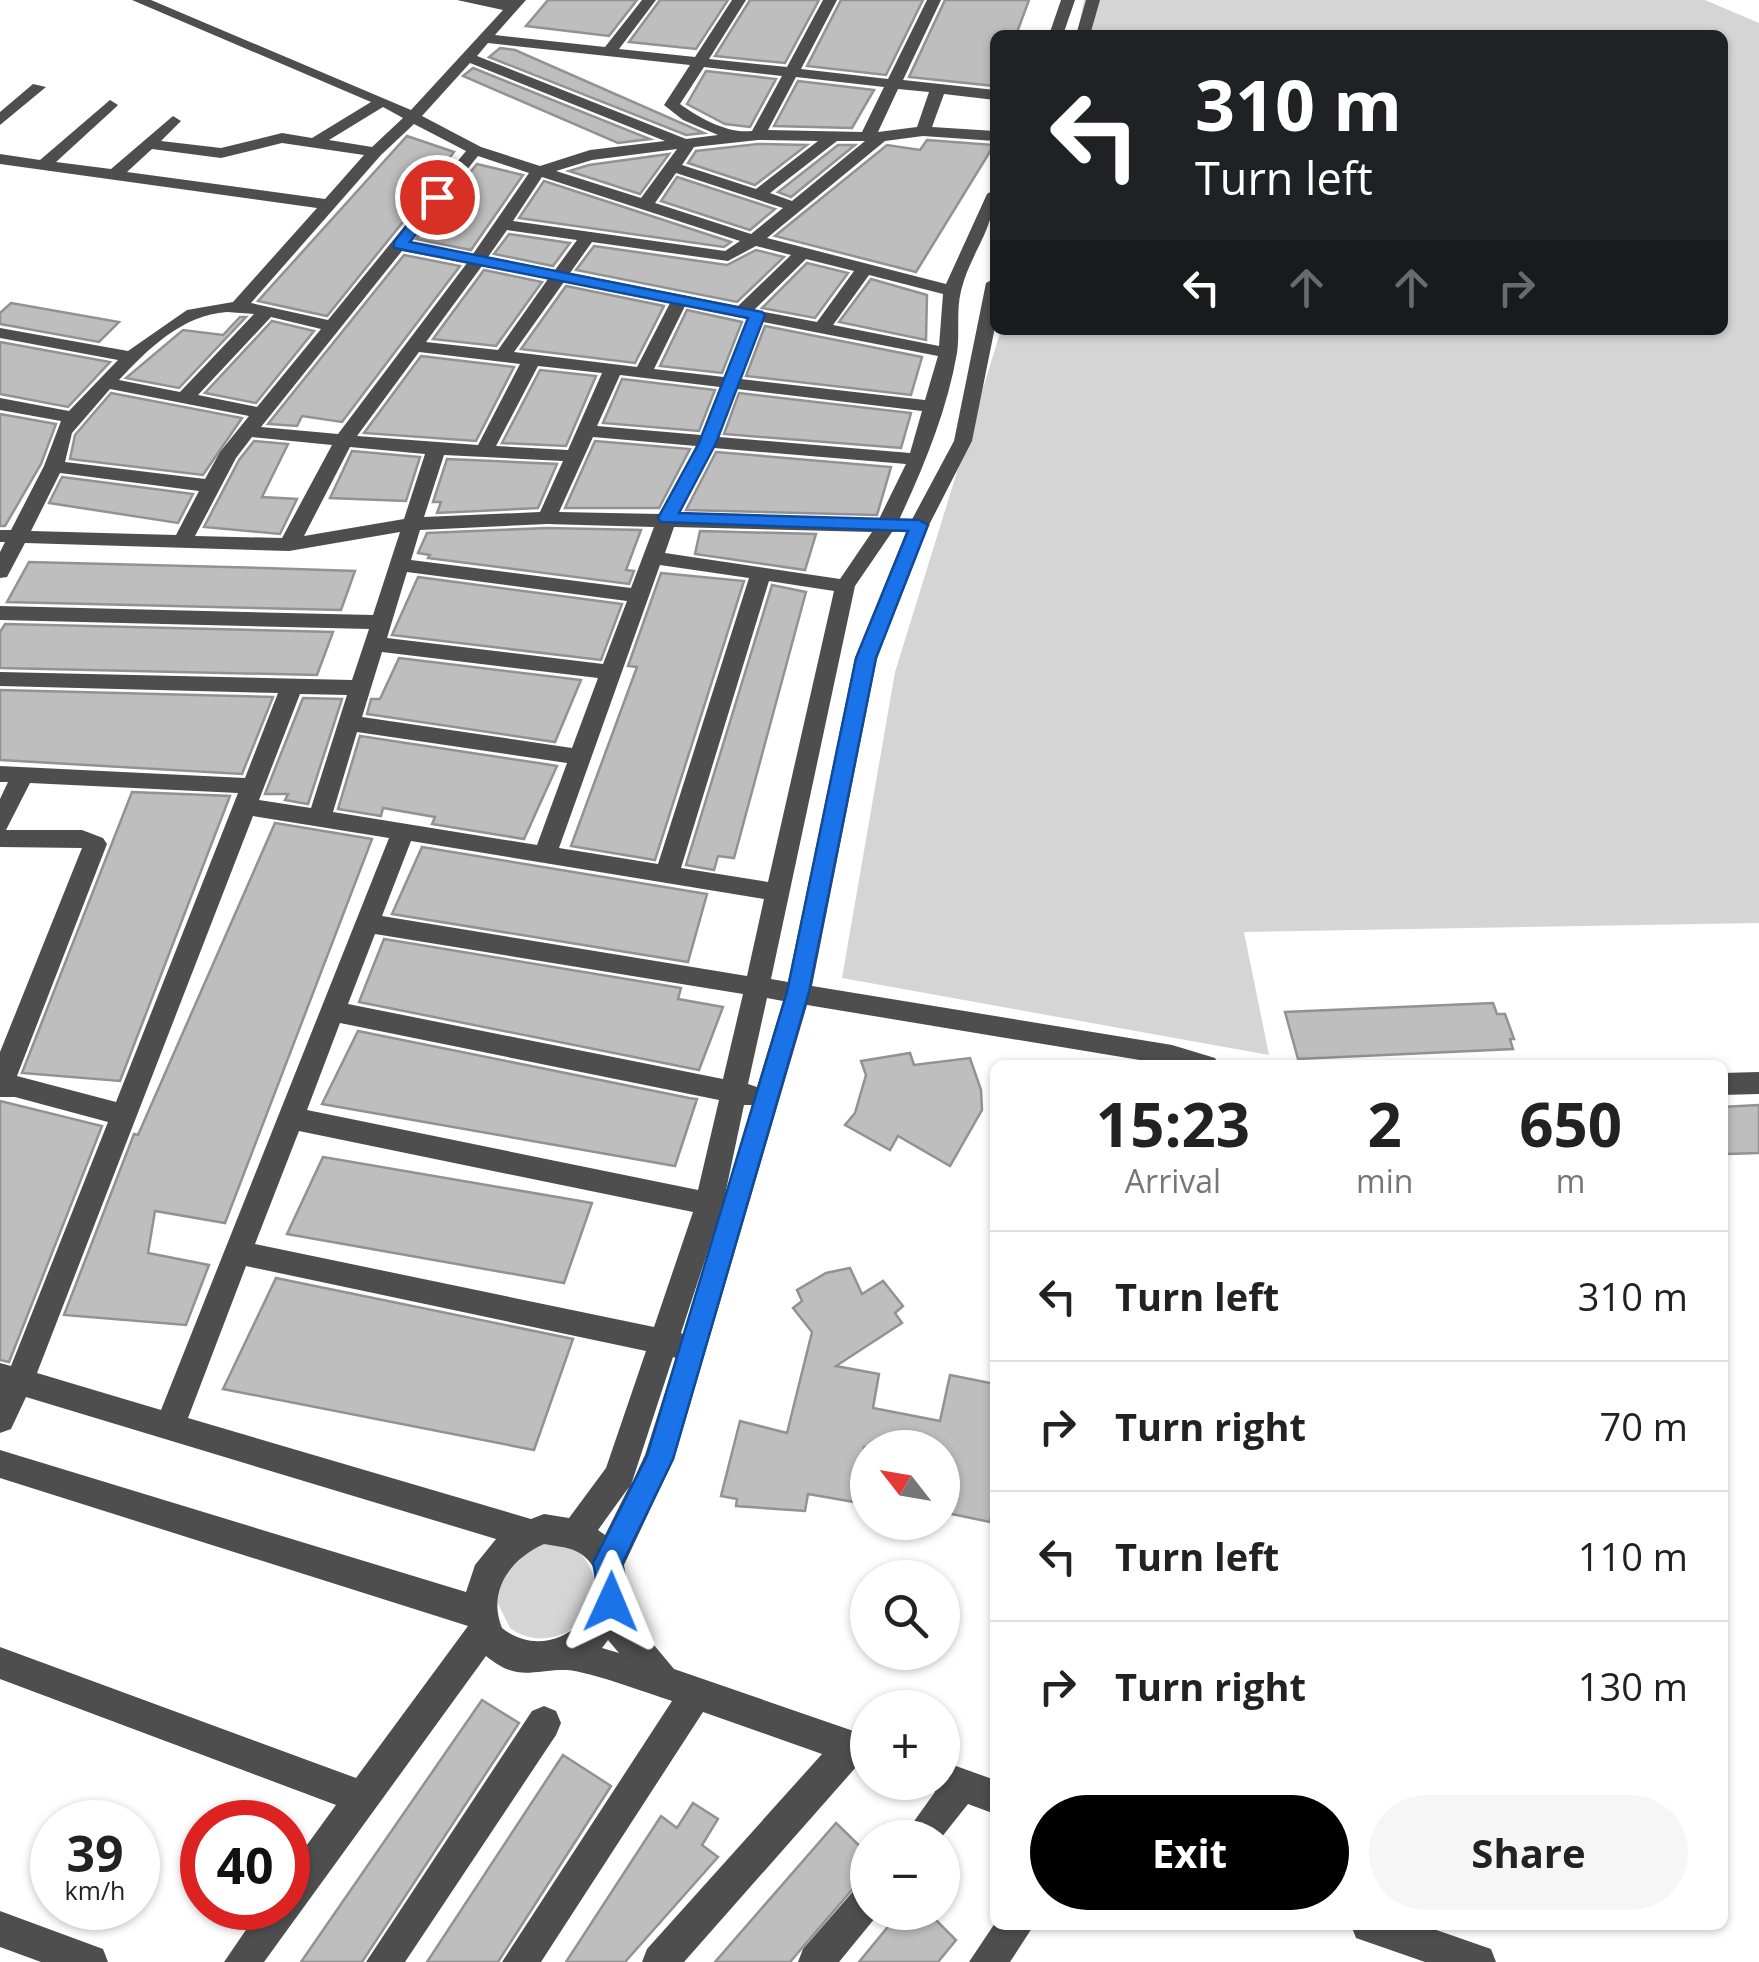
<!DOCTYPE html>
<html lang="en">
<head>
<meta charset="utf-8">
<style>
  body { margin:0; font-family:"Open Sans",sans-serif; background:#f6f6f6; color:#222; height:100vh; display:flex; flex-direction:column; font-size:38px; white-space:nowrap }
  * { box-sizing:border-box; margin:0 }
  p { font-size:32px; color:#767676 }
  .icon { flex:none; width:55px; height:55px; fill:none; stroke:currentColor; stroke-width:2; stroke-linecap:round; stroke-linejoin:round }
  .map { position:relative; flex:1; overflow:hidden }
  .sheet { position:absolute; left:990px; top:1060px; width:738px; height:870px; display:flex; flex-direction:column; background:#fff; border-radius:15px; box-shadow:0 2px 8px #0004 }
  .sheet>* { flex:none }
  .top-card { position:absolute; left:990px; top:30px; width:738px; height:305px; border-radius:15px; box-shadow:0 2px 8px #0004; background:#202124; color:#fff; overflow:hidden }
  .needle { width:65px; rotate:301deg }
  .buttons { position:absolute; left:850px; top:1430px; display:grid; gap:20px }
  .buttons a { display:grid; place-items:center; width:110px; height:110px; border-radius:50%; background:#fff; box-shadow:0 2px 8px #0004; font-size:50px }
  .speed { position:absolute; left:30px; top:1800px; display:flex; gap:20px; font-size:50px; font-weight:700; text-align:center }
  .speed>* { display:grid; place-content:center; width:130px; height:130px; border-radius:50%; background:#fff; box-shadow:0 2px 8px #0004; line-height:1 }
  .speed small { font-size:25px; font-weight:400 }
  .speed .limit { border:15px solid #d22; background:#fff; color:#111 }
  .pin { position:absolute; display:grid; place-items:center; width:85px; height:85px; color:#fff; margin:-42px; border:5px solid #fff; border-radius:50%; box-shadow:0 2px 10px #0007 }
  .me { position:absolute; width:110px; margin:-55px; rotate:1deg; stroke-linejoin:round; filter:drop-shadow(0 0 8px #0008) }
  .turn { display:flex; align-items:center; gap:35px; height:210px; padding:0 40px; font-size:45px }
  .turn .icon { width:130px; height:130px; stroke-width:2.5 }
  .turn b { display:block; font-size:70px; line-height:85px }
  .lanes { display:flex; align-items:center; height:95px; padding:0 40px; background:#0003; justify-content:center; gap:50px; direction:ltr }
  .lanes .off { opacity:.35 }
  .eta { display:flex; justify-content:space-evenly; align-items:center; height:170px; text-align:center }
  .eta b { font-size:60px; font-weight:700; line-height:70px }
  .button { display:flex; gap:20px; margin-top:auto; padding:20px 40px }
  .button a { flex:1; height:115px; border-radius:60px; background:#000; color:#fff; font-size:40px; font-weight:700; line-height:115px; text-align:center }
  .button a+a { background:#f6f6f6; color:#222 }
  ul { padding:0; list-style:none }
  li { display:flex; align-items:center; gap:30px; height:130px; padding:0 40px; border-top:2px solid #e0e0e0 }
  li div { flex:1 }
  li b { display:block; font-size:38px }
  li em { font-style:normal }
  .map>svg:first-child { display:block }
</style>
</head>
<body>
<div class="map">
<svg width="1759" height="1962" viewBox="0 0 1759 1962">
  <rect width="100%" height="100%" fill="#fff"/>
  <!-- green -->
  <g fill="#d5d5d5">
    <path d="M1084,0H1705L1759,23V923L1244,932L1269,1055L842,978L895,672L1001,330H1722V35H1077Z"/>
    <path d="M542,1542L573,1546C631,1596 561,1665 510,1628L496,1600L505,1567Z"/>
  </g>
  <!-- building -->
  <g fill="#bebebe" stroke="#929292" stroke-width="2.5">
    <path d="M548,0H637L609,36L526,26Z"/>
    <path d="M660,0H728L696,49L629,42Z"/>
    <path d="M750,0H819L785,63L715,56Z"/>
    <path d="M841,0H923L886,75L807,66Z"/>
    <path d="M945,0H1029L1016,35H995V86L909,77Z"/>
    <path d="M500,48L515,50L704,133L686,135L489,57Z"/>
    <path d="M473,68L650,139L618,143L463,76Z"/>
    <path d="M706,71L776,79L750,127L725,124L687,104Z"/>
    <path d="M798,81L874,90L852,128L774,126Z"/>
    <path d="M407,136L454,152L448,160H453L327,316L258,301Z"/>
    <path d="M927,140L994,145L916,272L775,236L887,145L920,150Z"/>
    <path d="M758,144L807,145L755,185L688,163L696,151Z"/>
    <path d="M838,145H855L791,197L778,192Z"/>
    <path d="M669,154L640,194L569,171L589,165Z"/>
    <path d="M477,164L523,175L471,250L416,239Z"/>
    <path d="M677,177L775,209L750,230L661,201Z"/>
    <path d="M544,181L731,242L724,247L519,218Z"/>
    <path d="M509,234L570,243L553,266L494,254Z"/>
    <path d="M594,246L727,265L756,250L784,257L737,302L576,270Z"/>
    <path d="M404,255L460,266L342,422L302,416L297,426L268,424Z"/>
    <path d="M807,263L848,273L815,318L762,308Z"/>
    <path d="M484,270L542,282L496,346L433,339Z"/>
    <path d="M871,279L927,295L926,340L839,322Z"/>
    <path d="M566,286L664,306L635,363L521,349Z"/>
    <path d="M11,303L119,322L99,342L0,324V313Z"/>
    <path d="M687,310L742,322L722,373L660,366Z"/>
    <path d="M240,317H246L179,388L126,378L183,330L223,335Z"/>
    <path d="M272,321L314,331L256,403L205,393Z"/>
    <path d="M765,326L922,357L911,395L746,376Z"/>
    <path d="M0,342L110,362L68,407L0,394Z"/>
    <path d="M421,356L514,367L476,441L364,433Z"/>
    <path d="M540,370L596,376L566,446L502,443Z"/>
    <path d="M622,379L715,390L699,431L603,423Z"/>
    <path d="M111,393L242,418L203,475L70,459L75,435Z"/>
    <path d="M739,393L911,413L901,448L724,434Z"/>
    <path d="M0,414L56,424L41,464L5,526H0Z"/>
    <path d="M254,441L288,444L262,497L297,499L280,534L204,527L239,460Z"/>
    <path d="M595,441L690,449L659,508H565Z"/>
    <path d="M352,451L420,457L406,501L330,498Z"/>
    <path d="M716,452L891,467L877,515L686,510Z"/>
    <path d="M447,459L557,464L538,508L437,513L441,502H433Z"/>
    <path d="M62,477L193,494L178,523L49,503Z"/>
    <path d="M547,528L641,530L626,570L634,571L629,584L428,558L430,555L418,553L427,533Z"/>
    <path d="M700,531L816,534L805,570L695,554Z"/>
    <path d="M29,562L264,568L355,571L341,610L7,602Z"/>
    <path d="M661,573L744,581L655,860L571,846L637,667L628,666Z"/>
    <path d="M418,577L622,604L601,660L392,635Z"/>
    <path d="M772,585L806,592L734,858L718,856L714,870L686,865Z"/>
    <path d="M5,624L333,632L317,675L0,668V632Z"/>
    <path d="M399,658L581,680L555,742L367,714L371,699H380Z"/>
    <path d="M0,690L273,697L242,774L0,760Z"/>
    <path d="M303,698L342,699L308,804L285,800L288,794H265Z"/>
    <path d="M360,736L545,764L557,766L524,839L432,824L435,817L383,808L381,816L338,809Z"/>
    <path d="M132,792L230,796L120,1081L22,1073Z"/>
    <path d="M275,823L372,839L225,1223L155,1211L148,1253L209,1265L186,1325L64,1315L134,1134L138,1135Z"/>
    <path d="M422,847L707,894L688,962L392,914Z"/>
    <path d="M384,939L681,988L678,999L723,1007L699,1070L359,1002Z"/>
    <path d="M1493,1003L1497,1014H1505L1514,1039H1510L1513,1049L1298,1059L1285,1012Z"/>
    <path d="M358,1031L689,1098L697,1099L675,1166L322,1104Z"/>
    <path d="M910,1053L914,1065L970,1058L981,1090L982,1110L950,1166L898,1136L890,1150L845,1125L855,1113L866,1075L861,1061Z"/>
    <path d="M0,1101L102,1126L9,1362L0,1360Z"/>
    <path d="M1759,1105V1153L1727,1154L1722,1142V1107Z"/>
    <path d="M323,1157L592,1203L564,1283L287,1234Z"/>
    <path d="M850,1268L862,1294L883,1281L903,1306L895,1313L902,1323L836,1366L879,1374L873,1408L940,1421L950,1375L995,1384V1494L990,1522L942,1512V1448L864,1447L854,1502L808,1494L805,1511L736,1506L737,1499L721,1496L740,1421L787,1433L812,1332L793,1308L802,1301L797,1290L826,1273Z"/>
    <path d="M276,1278L573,1339L534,1450L223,1389Z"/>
    <path d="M482,1700L519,1723L362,1962H301Z"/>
    <path d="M563,1755L611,1786L498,1962H427Z"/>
    <path d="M693,1803L718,1819L702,1845L718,1857L625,1962H566L661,1816L677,1828Z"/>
    <path d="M836,1823L868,1854V1871L790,1962H715Z"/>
    <path d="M900,1912H928L956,1940L938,1962H859Z"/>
  </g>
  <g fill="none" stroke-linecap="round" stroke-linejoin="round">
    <!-- minor -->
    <g fill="#4e4e4e" fill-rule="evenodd">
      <path d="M132,0H151L411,110L503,10L457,0H526L495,35L605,47L642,0H656L619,49L695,57L732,0H746L709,59L787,67L823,0H837L801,69L888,79L927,0H941L903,80L995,90V100L944,94L932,127L995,131V141L923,136L885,141L767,238L946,284L987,194L995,189C995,230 970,253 961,291C956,311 960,333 957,353C947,411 924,466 899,520L908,526L905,530L892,532L855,586L771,979L788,982L855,658L909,525L954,441L986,283L995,278V327L972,441L929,525L877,658L812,986L1172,1045L1215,1058L1219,1065H1170L807,1005L674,1459L624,1565L627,1596L623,1608L674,1669L868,1736V1770L857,1766L684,1962H642L647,1949L822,1754L703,1712L541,1962H502L672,1701C647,1693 591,1672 567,1670C532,1669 519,1683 486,1656L264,1962H224L261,1908H288V1871L336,1805L0,1679V1647L356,1778L468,1626L0,1478V1450L466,1592L475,1565L496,1539L26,1397L11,1429L0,1433V1363L11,1366L108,1122L15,1097H0V1052L82,848L0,847V799L8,782H0V766L245,778L278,693L0,686V672L352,680L369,629L0,620V606L373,615L400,532L289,551L25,543L7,577L0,578V552L5,542H0V530H11L44,466L61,421L0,410V398L69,411L118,360L0,338V328L128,351L187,310L233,302L317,208L0,164V154L40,160L110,100L118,105L115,108L56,162L111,169L173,116L181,121L161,141L221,148L282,133L312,138L371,102ZM488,43L690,65L664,105L683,120L718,135L686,139L477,56ZM470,63L665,141L590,150L540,166L481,147L422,116ZM704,67L782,76L752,131C728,134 699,118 680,104ZM796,77L884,87L862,132L768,130ZM898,89L929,92L917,127L878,132ZM383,107L403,118L372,147L329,140ZM414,124L466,151L328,320L251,303L381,155ZM758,140L818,141L756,189L682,165L694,147ZM837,141H865L792,201L770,193ZM282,143L364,155L325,199L127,172L152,149L221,158ZM677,149L641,198L556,171L592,160ZM478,156L529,173L473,254L409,242ZM676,173L783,208L751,234L655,203ZM542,177L740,241L725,251L513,221ZM507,230L577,240L555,270L488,257ZM592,242L728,261L756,246L791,255L738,306L570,273ZM402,251L467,263L338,434L261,427ZM806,259L854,271L817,322L754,310ZM482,266L548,279L498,350L426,342ZM869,275L943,294L939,346L833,325ZM564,282L670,303L637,367L514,352ZM685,306L747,319L724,377L654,369ZM227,312L254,314L180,392L119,380C148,349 182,315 227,312ZM271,317L321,329L257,407L198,395ZM763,322L938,356L925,400L741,379ZM419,352L520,364L478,445L357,436ZM538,366L602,373L568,450L496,446ZM620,375L720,387L701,435L597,426ZM110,389L249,416L220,452L205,479L65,462L72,433ZM737,389L922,411L910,453L719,437ZM252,437L332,445L282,538L195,536L236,458ZM593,437L696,446L660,514L559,512ZM350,447L425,454L404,519L304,536ZM714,448L906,464L879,519L679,515ZM444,455L563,461L540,512L424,517ZM60,473L199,491L176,535L31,531ZM547,524L654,527L631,588L411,560L420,530ZM674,527L872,532L840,579L665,553ZM660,565L749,578L658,864L559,848ZM407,572L627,601L603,664L387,638ZM769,581L834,591L768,882L681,868ZM382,652L598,678L572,748L362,717ZM300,694L347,695L311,808L259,800ZM357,732L567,763L537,845L333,812ZM30,783L238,793L116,1102L17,1076L107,844L103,838L82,830H6ZM253,816L389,838L161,1410L37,1373ZM411,841L764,899L747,976L382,916ZM375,934L743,994L723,1079L348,1004ZM767,998L783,1001L757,1087L748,1084ZM340,1023L719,1100L698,1190L307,1110ZM744,1105H752L725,1195ZM299,1131L693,1212L654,1327L255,1244ZM716,1226L683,1334L681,1333ZM246,1266L646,1351L606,1468L569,1518L544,1514L531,1519L188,1418ZM673,1357L676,1358L645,1455L631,1485ZM629,1487L605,1535L598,1530ZM544,1544C560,1547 577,1547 588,1560C623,1599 556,1671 502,1628C487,1591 510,1559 544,1544ZM608,1640L619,1653L602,1648Z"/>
      <path d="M1061,0H1075L1063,35H1049Z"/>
      <path d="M1086,0H1100L1090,35H1076Z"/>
      <path d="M33,84L46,87L0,125V112Z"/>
      <path d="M1759,1072V1094L1722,1095V1073Z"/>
      <path d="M544,1706L556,1711L561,1723L556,1735L405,1962H366L532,1711Z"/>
      <path d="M942,1761L995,1780V1814L968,1804L941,1838H902L935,1792L927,1782H942Z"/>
      <path d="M868,1883V1912H880L839,1962H798L803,1949L856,1888Z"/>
      <path d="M0,1911L103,1949L108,1962H41L0,1947Z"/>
      <path d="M995,1923L1034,1925L1010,1962H969Z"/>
      <path d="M1351,1925H1422L1491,1949L1496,1962H1425L1356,1938Z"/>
    </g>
  </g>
  <!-- route -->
  <path fill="#1a73e8" stroke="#114b97" stroke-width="2.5" d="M437,193L445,197L410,242L762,312L765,315L716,443L679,513L919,520L928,525L876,658L809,992L673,1459L622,1564C627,1581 628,1596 621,1612L611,1617L601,1612C594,1597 598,1579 593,1563L647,1456L787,992L856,658L908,531L661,522L658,518L699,443L748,318L394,248V242L432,194Z"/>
</svg>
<div class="buttons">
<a><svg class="needle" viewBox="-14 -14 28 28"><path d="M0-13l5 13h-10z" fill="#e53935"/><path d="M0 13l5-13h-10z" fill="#767676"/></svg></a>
<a><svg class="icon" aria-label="search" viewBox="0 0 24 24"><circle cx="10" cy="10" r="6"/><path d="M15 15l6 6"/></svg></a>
<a>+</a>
<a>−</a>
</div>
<div class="speed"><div>39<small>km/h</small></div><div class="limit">40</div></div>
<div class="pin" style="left:437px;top:197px;background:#d93025"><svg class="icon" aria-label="arrive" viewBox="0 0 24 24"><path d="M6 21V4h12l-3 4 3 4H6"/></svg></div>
<svg class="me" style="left:611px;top:1602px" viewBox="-20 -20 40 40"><path d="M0-17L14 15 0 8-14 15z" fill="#1a73e8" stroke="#fff" stroke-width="4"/></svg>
<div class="top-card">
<div class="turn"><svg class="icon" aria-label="left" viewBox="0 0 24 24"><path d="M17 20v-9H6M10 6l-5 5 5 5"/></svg><div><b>310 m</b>Turn left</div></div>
<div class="lanes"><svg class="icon" aria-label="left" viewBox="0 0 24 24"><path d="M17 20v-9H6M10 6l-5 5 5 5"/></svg><svg class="icon off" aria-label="ahead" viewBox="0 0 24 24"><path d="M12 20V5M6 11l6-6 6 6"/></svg><svg class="icon off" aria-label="ahead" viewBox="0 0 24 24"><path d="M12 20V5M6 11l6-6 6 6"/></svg><svg class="icon off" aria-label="right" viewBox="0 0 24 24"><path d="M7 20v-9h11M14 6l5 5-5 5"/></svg></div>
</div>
<section class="sheet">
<div class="eta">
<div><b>15:23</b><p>Arrival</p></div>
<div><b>2</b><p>min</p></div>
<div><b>650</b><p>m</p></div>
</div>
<ul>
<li><svg class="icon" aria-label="left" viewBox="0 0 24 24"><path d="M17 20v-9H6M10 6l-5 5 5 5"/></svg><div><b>Turn left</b></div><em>310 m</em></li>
<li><svg class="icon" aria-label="right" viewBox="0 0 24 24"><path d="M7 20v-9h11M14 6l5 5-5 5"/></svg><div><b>Turn right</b></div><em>70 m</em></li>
<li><svg class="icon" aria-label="left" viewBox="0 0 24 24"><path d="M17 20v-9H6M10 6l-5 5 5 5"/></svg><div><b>Turn left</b></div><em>110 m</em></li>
<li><svg class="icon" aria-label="right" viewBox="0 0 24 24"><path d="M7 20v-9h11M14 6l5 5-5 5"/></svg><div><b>Turn right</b></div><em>130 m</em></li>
</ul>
<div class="button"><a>Exit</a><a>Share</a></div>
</section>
</div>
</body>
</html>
